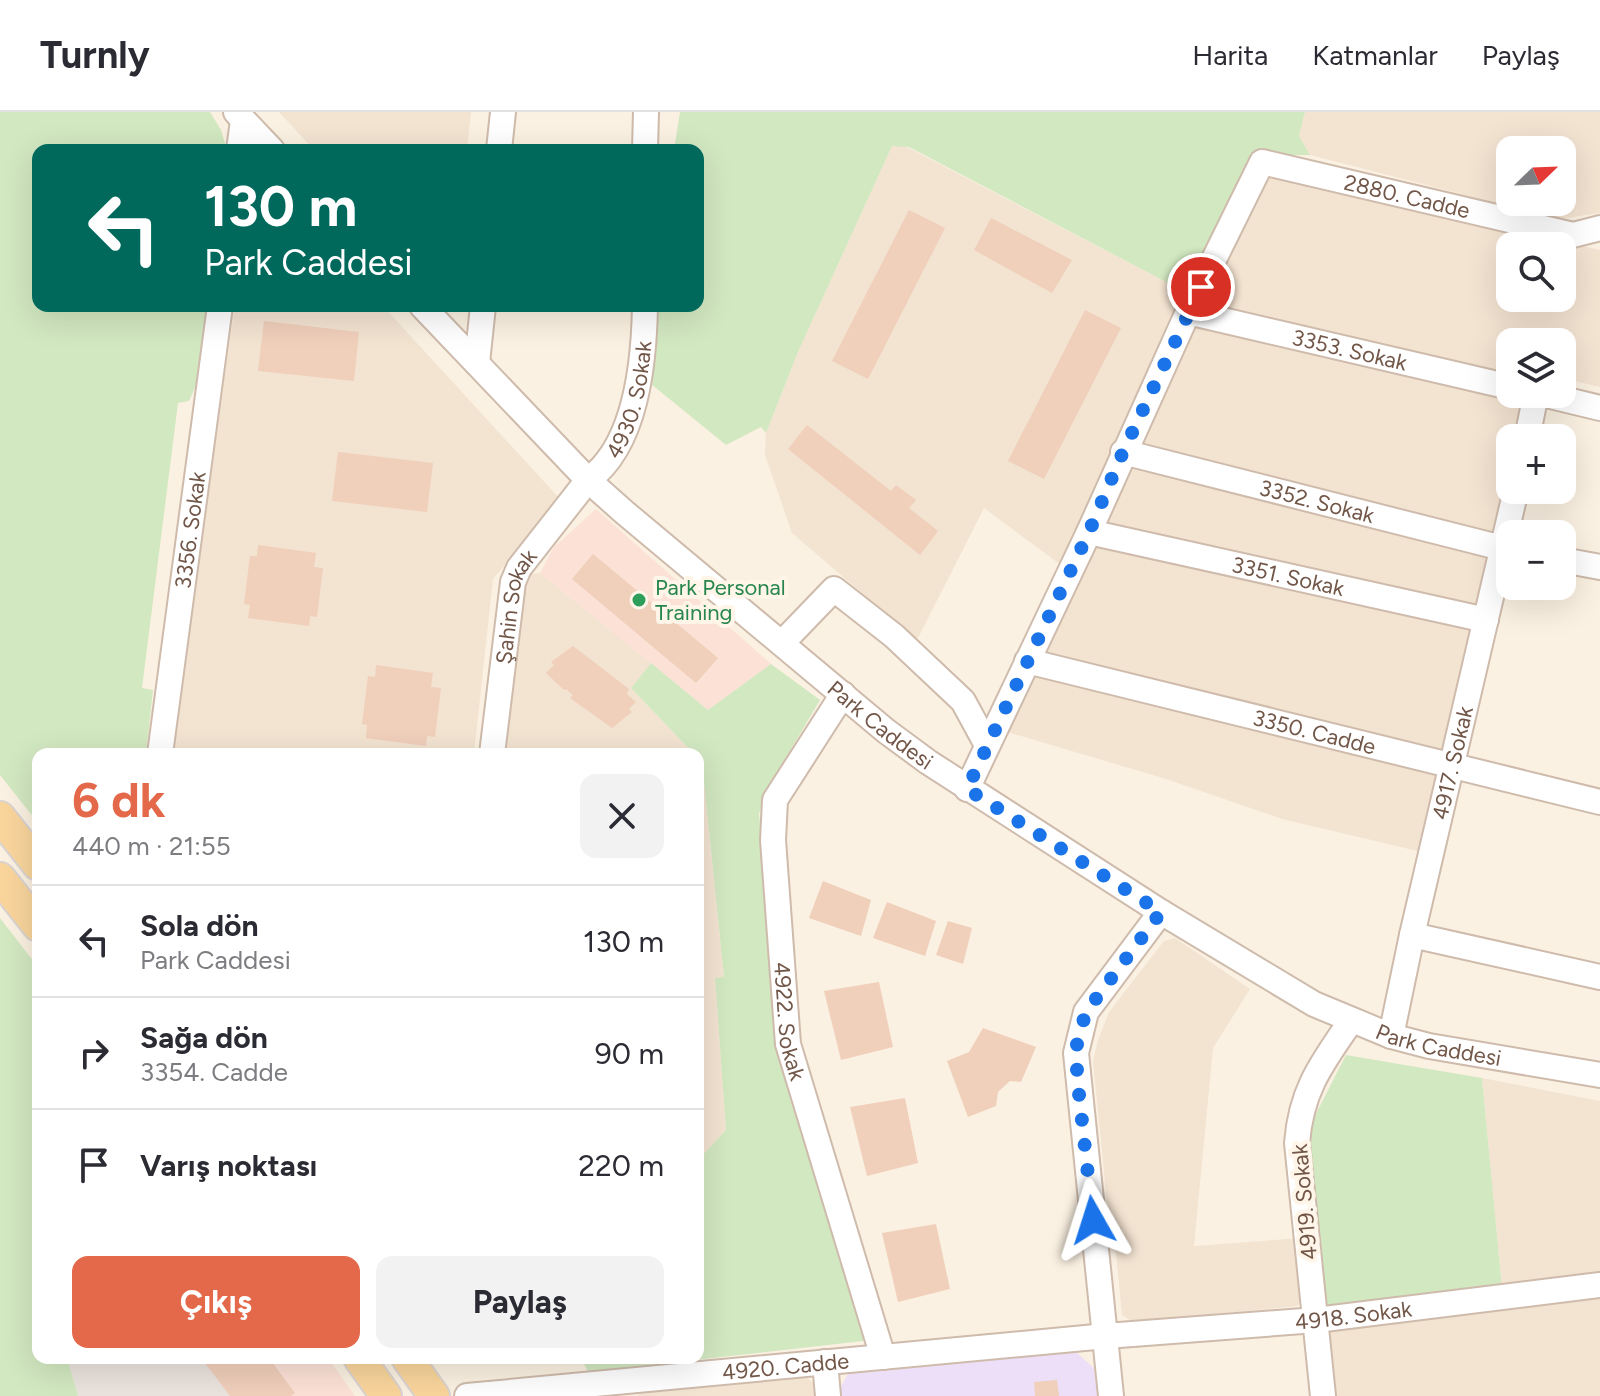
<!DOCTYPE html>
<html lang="tr">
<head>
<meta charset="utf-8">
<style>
  body { margin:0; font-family:Figtree,sans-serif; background:#f2f2f3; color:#2b2b33; height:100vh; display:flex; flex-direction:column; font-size:30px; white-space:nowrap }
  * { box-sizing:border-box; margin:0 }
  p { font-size:26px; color:#7c7c81 }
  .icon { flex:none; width:44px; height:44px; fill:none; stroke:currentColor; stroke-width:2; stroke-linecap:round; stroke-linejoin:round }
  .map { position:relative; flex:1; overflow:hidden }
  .side { position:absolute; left:32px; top:636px; width:672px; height:616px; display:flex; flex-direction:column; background:#fff; border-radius:16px; box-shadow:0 8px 32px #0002 }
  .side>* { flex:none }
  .guide { position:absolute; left:32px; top:32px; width:672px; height:168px; border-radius:16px; box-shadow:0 8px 32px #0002; background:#00695c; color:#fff; overflow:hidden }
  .needle { width:52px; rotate:67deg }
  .controls { position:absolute; left:1496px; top:24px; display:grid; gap:16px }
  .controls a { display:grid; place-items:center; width:80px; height:80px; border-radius:16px; background:#fff; box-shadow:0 8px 32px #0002; font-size:40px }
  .pin { position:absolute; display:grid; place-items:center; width:68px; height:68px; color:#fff; margin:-34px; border:4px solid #fff; border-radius:50%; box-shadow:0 2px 8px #0007 }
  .me { position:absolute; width:88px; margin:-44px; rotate:354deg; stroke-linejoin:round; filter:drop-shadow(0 0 6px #0008) }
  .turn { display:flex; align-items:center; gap:28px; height:168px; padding:0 40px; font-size:36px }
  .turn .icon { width:104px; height:104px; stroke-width:2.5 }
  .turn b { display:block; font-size:56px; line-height:68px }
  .round { display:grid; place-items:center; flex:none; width:84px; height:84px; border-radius:16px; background:#f2f2f3 }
  .summary { display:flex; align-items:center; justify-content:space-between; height:136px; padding:0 40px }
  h1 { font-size:48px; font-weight:700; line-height:60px; color:#e3694a }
  .cta { display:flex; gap:16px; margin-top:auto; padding:16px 40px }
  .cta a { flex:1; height:92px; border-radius:16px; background:#e3694a; color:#fff; font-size:32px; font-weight:700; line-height:92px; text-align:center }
  .cta a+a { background:#f2f2f3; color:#2b2b33 }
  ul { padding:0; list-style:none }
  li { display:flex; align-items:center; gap:24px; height:112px; padding:0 40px; border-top:2px solid #e1e1e2 }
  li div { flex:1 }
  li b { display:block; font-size:30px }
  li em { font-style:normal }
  header { display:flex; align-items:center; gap:48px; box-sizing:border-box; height:112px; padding:0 40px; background:#fff; border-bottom:2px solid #e1e1e2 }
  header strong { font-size:38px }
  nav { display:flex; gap:44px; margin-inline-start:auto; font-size:28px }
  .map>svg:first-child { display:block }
</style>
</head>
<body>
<header>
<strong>Turnly</strong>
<nav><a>Harita</a><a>Katmanlar</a><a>Paylaş</a></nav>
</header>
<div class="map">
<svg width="1600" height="1284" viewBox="0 0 1600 1284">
  <rect width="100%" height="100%" fill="#fbf1e2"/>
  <!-- residential -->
  <g fill="#f3e3d1" fill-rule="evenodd">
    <path d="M279,0H471L467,38H314Z"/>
    <path d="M1305,0H1600V101L1559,107L1310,43L1299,24ZM1510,38H1562V90H1510Z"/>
    <path d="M903,33L1185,180L1069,459L984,396L917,528L792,421L765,343L766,321L798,240L892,34Z"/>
    <path d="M1271,62L1600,138V275L1562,266V230H1510V282H1536L1525,326H1510V378L1422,740L1282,707L1166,667L1004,619L1203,183ZM1510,134H1562V186H1510Z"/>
    <path d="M235,194H383L561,388L493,467L474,642H172L197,444Z"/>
    <path d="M540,461L651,551L631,576L694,642H503L517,493L527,463Z"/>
    <path d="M698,646L702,650L724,866L715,867L726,1018L698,1048Z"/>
    <path d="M1175,826L1250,877L1213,936L1194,1134L1301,1126L1307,1185L1297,1194L1133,1210L1122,1203L1116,1141L1110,1120L1093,949L1098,928L1109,900L1164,829Z"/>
    <path d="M1482,966L1600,989V1162L1502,1176Z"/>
    <path d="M1600,1186V1284H1333L1327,1223L1330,1215Z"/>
    <path d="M804,1263L820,1277V1284H638L640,1281Z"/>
  </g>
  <!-- commercial -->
  <g fill="#fce1d6">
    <path d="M596,397L771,552L708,598L540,461L554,435Z"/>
    <path d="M201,1246H328L355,1284H230Z"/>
  </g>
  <!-- industrial -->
  <path fill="#ebe3dd" d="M67,1246H201L230,1284H78Z"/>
  <!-- education -->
  <path fill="#eedff8" d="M1076,1240L1094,1256L1097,1284H839V1278L849,1260Z"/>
  <!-- green -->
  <g fill="#d2e8c1">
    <path d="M0,0H210L221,18L227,38H38V194H209L198,269L189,289L178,291L142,576L153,578L146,642H38V711L0,663Z"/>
    <path d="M680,0H1305L1299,24L1310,43H1259L1185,180L909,35L892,34L798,240L766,321L761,315L726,333L651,272L659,194H698V38H674Z"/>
    <path d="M651,551L708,598L771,552L820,588L774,666L759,701L776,933L863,1199V1229L588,1260L581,1246H698V1048L726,1018L715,866L724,865L702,650L698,642H694L631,576Z"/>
    <path d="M0,806L38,855V1246H67L78,1284H0Z"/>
    <path d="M1346,943L1482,966L1502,1176L1326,1195L1304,1025Z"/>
  </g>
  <!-- building -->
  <g fill="#f0cfbb">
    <path d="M909,98L945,116L868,267L832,249Z"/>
    <path d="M991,106L1072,148L1052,181L974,138Z"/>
    <path d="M1085,198L1121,216L1044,367L1008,349Z"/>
    <path d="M264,209L359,220L354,269L258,259Z"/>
    <path d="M807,313L891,379L896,373L916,388L909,396L938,419L920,443L788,337Z"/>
    <path d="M338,340L433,351L427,400L332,389Z"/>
    <path d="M258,433L316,441L314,455L323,456L317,505L310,504L309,514L248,506L250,493L244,492L250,444H257Z"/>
    <path d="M593,442L718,546L696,571L572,467Z"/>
    <path d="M573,534L629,577L627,582L636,590L629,597L632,600L612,616L570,586L573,583L566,577L564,578L546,561L554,553L551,550Z"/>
    <path d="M376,553L433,561L431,575L441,576L435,625L427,624L426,634L366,626L367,613L362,612L368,564L375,565Z"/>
    <path d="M823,769L871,788L861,824L809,806Z"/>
    <path d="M887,790L936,809L925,844L873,826Z"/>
    <path d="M948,809L972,816L963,852L936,843Z"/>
    <path d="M879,870L893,935L841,948L824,879Z"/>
    <path d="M983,916L1036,935L1021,970L1010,969L998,980L996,994L968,1005L947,949L969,940Z"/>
    <path d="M905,986L918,1051L867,1064L850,995Z"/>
    <path d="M936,1112L950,1177L898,1190L882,1121Z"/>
    <path d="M201,1246H269L295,1281L291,1284H230Z"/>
    <path d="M1057,1268L1059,1284H1035L1034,1270Z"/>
  </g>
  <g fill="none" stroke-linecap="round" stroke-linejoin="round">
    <!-- minor casing -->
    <g stroke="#cebbac" stroke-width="28">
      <g id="minor">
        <path d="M236,0L272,38"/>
        <path d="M239,38L243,8"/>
        <path d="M499,38L503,0"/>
        <path d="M645,38L646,0"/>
        <path id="s1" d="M422,194L588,368L624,400L886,619L928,650L1161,800L1314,892L1391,924L1429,934L1600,963"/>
        <path id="s2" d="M1188,200L1510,275"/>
        <path d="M477,251L483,194"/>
        <path d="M1542,282L1600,296"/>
        <path d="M1527,326L1536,282"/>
        <path id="s3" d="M1123,340L1510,438"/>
        <path id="s4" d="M1089,420L1486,508"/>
        <path d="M1562,448L1600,455"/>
        <path d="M782,531L834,477L894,524L963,589L987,633"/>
        <path id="s5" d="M1027,549L1600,690"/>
        <path id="s6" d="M843,582L775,688L773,728L788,932L883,1245"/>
        <path id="s7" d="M160,642L220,194"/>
        <path id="s8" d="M492,642L513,470L519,456L588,368C637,333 644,249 645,194"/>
        <path id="s9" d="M967,677L1089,420L1188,200L1262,50L1573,123L1600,116"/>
        <path d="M1412,823L1600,865"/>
        <path id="s10" d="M1391,924L1412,823L1516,378"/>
        <path d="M825,1250L828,1284"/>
        <path id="s11" d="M467,1284L1106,1224L1316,1208L1600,1173"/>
        <path d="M1111,1284L1076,941L1086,900L1161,800"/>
        <path d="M1323,1284L1297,1031C1301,978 1322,951 1351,909"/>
      </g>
    </g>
    <!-- major casing -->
    <g stroke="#dad3d0" stroke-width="34">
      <g id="major">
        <path d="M0,705L38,753"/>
        <path d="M0,766L38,814"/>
        <path d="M359,1246L386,1284"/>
        <path d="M407,1246L434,1284"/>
      </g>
    </g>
    <!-- minor -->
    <use href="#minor" stroke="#fff" stroke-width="24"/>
    <!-- major -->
    <use href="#major" stroke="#f9d59c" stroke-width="30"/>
  </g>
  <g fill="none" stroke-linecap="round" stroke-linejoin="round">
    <!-- route -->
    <path stroke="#1a73e8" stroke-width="14" stroke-dasharray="0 25.2" d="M1093,1108L1077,964V930L1086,900L1161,800L967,677L1089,420L1123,340L1201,175"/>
  </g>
  <!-- markers -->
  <circle fill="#2e9e5b" stroke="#fff5e8" stroke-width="3" cx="639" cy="488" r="8"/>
  <g text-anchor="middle" stroke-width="8" stroke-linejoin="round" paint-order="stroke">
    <!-- street labels -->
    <g font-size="22" fill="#725749" stroke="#fff5e8">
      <text dy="8" stroke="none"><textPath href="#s9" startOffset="842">2880. Cadde</textPath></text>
      <text dy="8" stroke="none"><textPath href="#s2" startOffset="166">3353. Sokak</textPath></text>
      <text dy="8" stroke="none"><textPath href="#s8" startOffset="394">4930. Sokak</textPath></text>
      <text dy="8" stroke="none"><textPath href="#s3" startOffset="200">3352. Sokak</textPath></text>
      <text dy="8" stroke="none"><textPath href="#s7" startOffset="226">3356. Sokak</textPath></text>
      <text dy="8" stroke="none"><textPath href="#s4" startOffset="204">3351. Sokak</textPath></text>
      <text dy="8" stroke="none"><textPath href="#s8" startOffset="150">Şahin Sokak</textPath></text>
      <text dy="8" stroke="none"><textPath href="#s1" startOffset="622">Park Caddesi</textPath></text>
      <text dy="8" stroke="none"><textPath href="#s5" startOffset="296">3350. Cadde</textPath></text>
      <text dy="8" stroke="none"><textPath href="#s10" startOffset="280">4917. Sokak</textPath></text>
      <text dy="8" stroke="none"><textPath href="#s6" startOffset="348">4922. Sokak</textPath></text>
      <text dy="8" stroke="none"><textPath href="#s1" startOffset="1270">Park Caddesi</textPath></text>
      <text transform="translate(1304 1090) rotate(-95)" y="8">4919. Sokak</text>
      <text dy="8" stroke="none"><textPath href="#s11" startOffset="890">4918. Sokak</textPath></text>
      <text dy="8" stroke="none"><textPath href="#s11" startOffset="320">4920. Cadde</textPath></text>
    </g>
    <!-- leisure labels -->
    <g font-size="22" fill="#27864d" stroke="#fff5e8" text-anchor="start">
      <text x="655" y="483">Park Personal<tspan x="655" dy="25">Training</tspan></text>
    </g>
  </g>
</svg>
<div class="controls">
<a><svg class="needle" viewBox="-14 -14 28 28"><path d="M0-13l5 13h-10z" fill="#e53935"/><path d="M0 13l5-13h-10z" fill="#7c7c81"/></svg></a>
<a><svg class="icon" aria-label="search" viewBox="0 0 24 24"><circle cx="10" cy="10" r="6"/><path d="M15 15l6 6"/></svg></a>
<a><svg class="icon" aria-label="layers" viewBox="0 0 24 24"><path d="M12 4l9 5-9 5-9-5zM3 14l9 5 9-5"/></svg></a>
<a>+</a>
<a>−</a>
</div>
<div class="pin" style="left:1201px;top:175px;background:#d93025"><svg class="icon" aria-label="arrive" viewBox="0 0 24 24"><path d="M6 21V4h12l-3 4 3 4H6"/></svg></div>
<svg class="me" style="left:1093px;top:1108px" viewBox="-20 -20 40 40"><path d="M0-17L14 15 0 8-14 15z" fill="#1a73e8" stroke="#fff" stroke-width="4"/></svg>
<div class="guide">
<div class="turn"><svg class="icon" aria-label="left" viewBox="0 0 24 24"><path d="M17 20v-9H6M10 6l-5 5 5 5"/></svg><div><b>130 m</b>Park Caddesi</div></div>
</div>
<section class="side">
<div class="summary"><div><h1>6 dk</h1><p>440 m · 21:55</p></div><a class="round"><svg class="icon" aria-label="close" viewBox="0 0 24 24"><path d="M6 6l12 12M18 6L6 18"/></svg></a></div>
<ul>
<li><svg class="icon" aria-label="left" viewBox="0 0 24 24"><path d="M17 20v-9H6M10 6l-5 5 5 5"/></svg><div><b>Sola dön</b><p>Park Caddesi</p></div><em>130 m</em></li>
<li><svg class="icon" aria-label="right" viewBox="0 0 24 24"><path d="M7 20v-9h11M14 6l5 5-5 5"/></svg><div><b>Sağa dön</b><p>3354. Cadde</p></div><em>90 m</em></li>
<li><svg class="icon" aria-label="arrive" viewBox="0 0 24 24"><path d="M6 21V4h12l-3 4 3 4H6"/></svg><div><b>Varış noktası</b></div><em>220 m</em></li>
</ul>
<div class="cta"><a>Çıkış</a><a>Paylaş</a></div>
</section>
</div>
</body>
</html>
